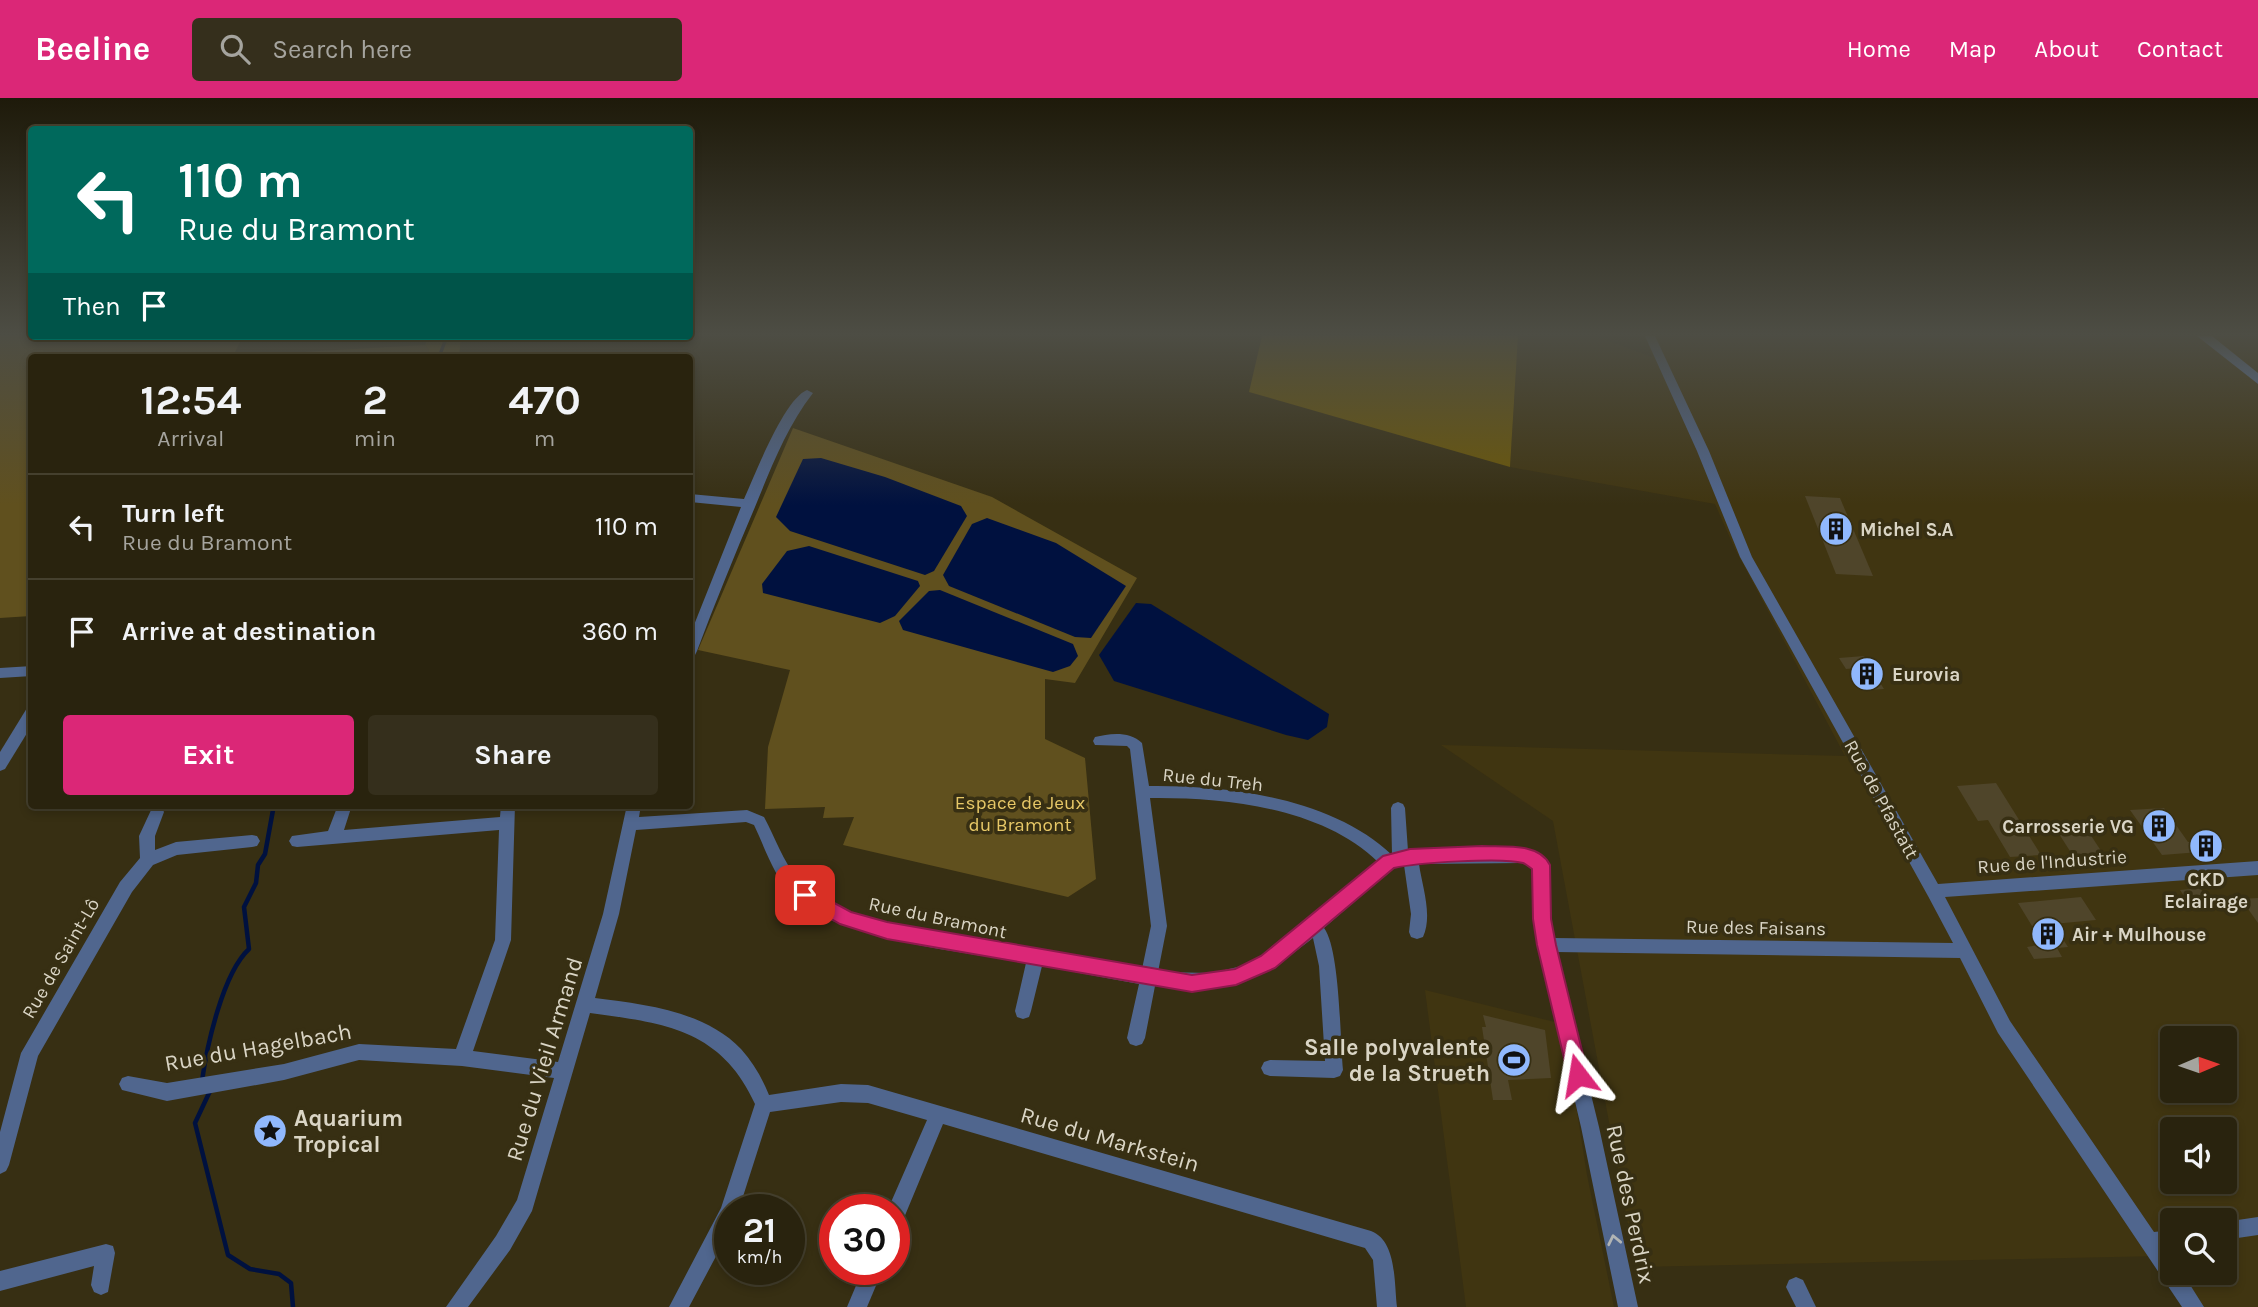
<!DOCTYPE html>
<html lang="en">
<head>
<meta charset="utf-8">
<style>
  body { margin:0; font-family:Karla,sans-serif; background:#352f1c; color:#f1f3f6; height:100vh; display:flex; flex-direction:column; font-size:26px; white-space:nowrap }
  * { box-sizing:border-box; margin:0 }
  p { font-size:23px; color:#a5a49e }
  .icon { flex:none; width:38px; height:38px; fill:none; stroke:currentColor; stroke-width:2; stroke-linecap:round; stroke-linejoin:round }
  .map { position:relative; flex:1; overflow:hidden }
  .drawer { position:absolute; left:28px; top:256px; width:665px; height:455px; display:flex; flex-direction:column; background:#29230e; border-radius:7px; box-shadow:0 4px 10px #0003,0 0 0 2px #45402e }
  .drawer>* { flex:none }
  .banner { position:absolute; left:28px; top:28px; width:665px; height:214px; border-radius:7px; box-shadow:0 4px 10px #0003,0 0 0 2px #45402e; background:#00695c; color:#fff; overflow:hidden }
  .needle { width:46px; rotate:88deg }
  .tools { position:absolute; left:2160px; top:928px; display:grid; gap:14px }
  .tools a { display:grid; place-items:center; width:77px; height:77px; border-radius:7px; background:#29230e; box-shadow:0 4px 10px #0003,0 0 0 2px #45402e; font-size:35px }
  .speed { position:absolute; left:714px; top:1096px; display:flex; gap:14px; font-size:35px; font-weight:700; text-align:center }
  .speed>* { display:grid; place-content:center; width:91px; height:91px; border-radius:50%; background:#29230e; box-shadow:0 4px 10px #0003,0 0 0 2px #45402e; line-height:1 }
  .speed small { font-size:18px; font-weight:400 }
  .speed .limit { border:10px solid #d22; background:#fff; color:#111 }
  .pin { position:absolute; display:grid; place-items:center; width:60px; height:60px; color:#fff; margin:-30px; border-radius:14px; box-shadow:0 4px 10px #0006 }
  .me { position:absolute; width:77px; margin:-38px; rotate:346deg; stroke-linejoin:round; filter:drop-shadow(0 0 5px #0008) }
  .turn { display:flex; align-items:center; gap:24px; height:147px; padding:0 35px; font-size:32px }
  .turn .icon { width:91px; height:91px; stroke-width:2.5 }
  .turn b { display:block; font-size:49px; line-height:60px }
  .then { display:flex; align-items:center; height:66px; padding:0 35px; background:#0003; gap:14px; font-size:26px }
  .eta { display:flex; justify-content:space-evenly; align-items:center; height:119px; text-align:center }
  .eta b { font-size:42px; font-weight:700; line-height:49px }
  .primary-button { display:flex; gap:14px; margin-top:auto; padding:14px 35px }
  .primary-button a { flex:1; height:80px; border-radius:7px; background:#db2777; color:#fff; font-size:28px; font-weight:700; line-height:80px; text-align:center }
  .primary-button a+a { background:#352f1c; color:#f1f3f6 }
  ul { padding:0; list-style:none }
  li { display:flex; align-items:center; gap:21px; height:105px; padding:0 35px; border-top:2px solid #45402e }
  li div { flex:1 }
  li b { display:block; font-size:26px }
  li em { font-style:normal }
  header { display:flex; align-items:center; gap:42px; box-sizing:border-box; height:98px; padding:0 35px; background:#db2777; color:#fff }
  header strong { font-size:33px }
  nav { display:flex; gap:38px; margin-inline-start:auto; font-size:24px }
  .search { width:490px; height:63px; background:#352f1c; display:flex; align-items:center; gap:18px; box-sizing:border-box; padding:0 24px; border-radius:7px; color:#a5a49e; font-size:26px }
  .map>svg:first-child { display:block }
</style>
</head>
<body>
<header>
<strong>Beeline</strong>
<div class="search"><svg class="icon" aria-label="search" viewBox="0 0 24 24"><circle cx="10" cy="10" r="6"/><path d="M15 15l6 6"/></svg>Search here</div>
<nav><a>Home</a><a>Map</a><a>About</a><a>Contact</a></nav>
</header>
<div class="map">
<svg width="2258" height="1209" viewBox="0 0 2258 1209">
  <rect width="100%" height="100%" fill="#372f13"/>
  <!-- built -->
  <g fill="#403511" fill-rule="evenodd">
    <path d="M1518,238H1596L1652,259L1645,238H2258V1209H2194L2160,1158L1636,1169L1553,723L1441,647L1845,658L1734,449L1715,406L1510,369ZM2172,940H2224V992H2172ZM2172,1031H2224V1083H2172ZM2172,1122H2224V1174H2172Z"/>
    <path d="M1425,892L1563,926L1587,1077L1614,1209H1466Z"/>
  </g>
  <!-- green -->
  <g fill="#60501e">
    <path d="M0,238H243L233,258L425,247L429,252L426,259H32L31,518L0,520Z"/>
    <path d="M793,330L992,399L1137,480L1075,585L1045,581V641L1085,660L1096,781L1068,799L843,747L854,719L823,720L825,709L765,711L768,649L790,572L698,552Z"/>
  </g>
  <!-- forest -->
  <g fill="#6c5808">
    <path d="M429,238H461L459,259H426L429,252L425,247Z"/>
    <path d="M1262,238H1518L1510,369L1249,294Z"/>
  </g>
  <!-- water -->
  <g fill="#00113f">
    <path d="M821,360L885,379L961,408L967,418L934,473L925,477L790,433L776,419L803,361Z"/>
    <path d="M987,420L1056,445L1126,488L1091,540L1075,539L949,488L943,477L972,426Z"/>
    <path d="M809,448L918,483L920,488L895,518L880,525L763,495L762,486L787,453Z"/>
    <path d="M940,492L1073,546L1078,558L1070,568L1053,574L903,532L899,523L929,493Z"/>
    <path d="M1136,505L1151,506L1329,616L1327,629L1308,642L1286,637L1114,583L1099,557Z"/>
  </g>
  <g fill="none" stroke-linecap="round" stroke-linejoin="round">
    <!-- stream-far1 -->
    <path stroke="#00113f" stroke-width="3.5" d="M439,259L447,238"/>
    <!-- stream -->
    <g stroke="#00113f" stroke-width="4.5">
      <path d="M202,983C207,947 223,875 249,851L244,809L256,785L258,767L265,756L273,712L278,707"/>
      <path d="M210,993L195,1025L228,1157L250,1171L279,1176L291,1185L293,1209"/>
    </g>
  </g>
  <!-- building -->
  <g fill="#4f452a">
    <path d="M1805,398L1840,400L1873,478L1836,476Z"/>
    <path d="M1864,558L1875,577L1884,591L1870,592L1857,570L1846,571L1839,560Z"/>
    <path d="M1996,685L2041,757L2010,759L1988,722L1978,723L1957,688Z"/>
    <path d="M2164,710L2188,744L2217,742L2225,752L2162,757L2130,712Z"/>
    <path d="M2081,723L2086,730L2107,762L2077,764L2052,725Z"/>
    <path d="M2200,790L2210,804L2189,805L2180,792Z"/>
    <path d="M2081,799L2096,822L2053,826L2068,849L2057,850L2062,859L2034,861L2027,849L2043,846L2018,805Z"/>
    <path d="M2258,800V825L2241,801Z"/>
    <path d="M1483,917L1545,932L1551,980L1508,982L1512,1002H1493L1482,929H1486Z"/>
  </g>
  <g fill="none" stroke-linecap="round" stroke-linejoin="round">
    <!-- street -->
    <g fill="#50668e" fill-rule="evenodd">
      <path d="M1645,238H1655L1709,353L1752,459L1938,786L2258,763V777L1945,799L2010,923L2154,1134L2172,1132V1150L2166,1151L2172,1160V1174H2182L2204,1209H2182L1998,935L1960,860L1556,854L1599,1029L1638,1209H1618L1581,1029L1538,847L1534,821L1533,770L1524,765L1419,766C1422,788 1433,817 1423,839L1417,841L1411,839L1409,834L1411,816L1404,767L1393,770L1324,830C1340,851 1340,941 1343,972L1340,978L1334,980L1270,978L1264,976L1261,970L1264,964L1270,962L1325,963L1319,868L1313,840C1259,883 1225,897 1155,888L1145,940L1142,946L1136,948L1130,946L1127,940L1139,886L1042,868L1031,913L1029,919L1023,921L1017,919L1015,913L1026,865C966,854 841,842 796,801C775,782 766,752 754,727L746,724L636,732L619,816L595,900C643,906 705,913 741,951C753,964 762,980 769,997L841,986L868,987L1371,1133C1397,1143 1394,1185 1397,1209H1377L1373,1162L1365,1150L943,1026L901,1127L894,1129V1111H888L927,1022L868,1005L841,1004L770,1014L739,1111H730V1132L689,1209H669L721,1110L755,1006C721,931 664,925 590,915L532,1113L510,1152L468,1209H446L496,1138L517,1102L554,980L462,968L359,962L284,982L167,1003L122,992L119,986L122,980L128,978L167,985L284,966L359,946L456,951L495,842L499,732L297,749L292,748L289,743L292,738L328,733L338,707H352L344,732L500,719L501,707H515L511,842L473,953L558,964L603,816L627,707H641L639,719L747,712L764,719C775,739 783,764 799,782C820,809 856,817 887,826L1142,871L1151,828L1130,651L1127,648L1095,647L1093,643L1095,639C1110,635 1130,633 1142,645L1149,688C1228,687 1332,700 1392,757L1391,710L1393,706L1398,704L1403,706L1405,710L1408,753L1526,751C1534,754 1545,759 1549,767L1550,821L1553,840L1953,845L1928,798L1740,459L1697,353ZM1150,700C1224,699 1323,710 1378,764L1287,841L1246,867L1212,875L1158,874L1167,828Z"/>
      <path d="M807,292L813,295C786,330 771,370 755,409C735,456 715,505 697,553L695,557L690,558V537L741,409L690,404V396L744,401C755,377 784,301 807,292Z"/>
      <path d="M32,568V578L0,580V570Z"/>
      <path d="M32,609V627L5,671L0,673V654L27,610Z"/>
      <path d="M157,708L162,710L164,714L155,738V752L176,744L252,737L257,738L260,743L257,748L252,749L177,757L153,767L132,794L38,958L9,1067L6,1073L0,1076V1034L21,955L120,784L140,760L139,738L152,710Z"/>
      <path d="M2258,1119V1137L2224,1142V1124Z"/>
      <path d="M106,1146L113,1148L115,1155L108,1194L101,1197L94,1194L91,1187L94,1168L0,1193V1173Z"/>
      <path d="M863,1171H883L867,1209H847Z"/>
      <path d="M1796,1179L1803,1182L1816,1209H1796L1786,1189L1789,1182Z"/>
    </g>
    <!-- secondary -->
    <path fill="#6184c3" fill-rule="evenodd" d="M2197,238H2212L2258,275V286Z"/>
  </g>
  <!-- one-way arrows -->
  <defs><path id="oneway-chevron" d="M-2-3.5L2.5 0L-2 3.5" fill="none" stroke-width="1.6" stroke-linecap="round" stroke-linejoin="round" transform="scale(1.75)"/></defs>
  <use stroke="#b1b4b4" href="#oneway-chevron" transform="translate(1614 1142) rotate(-102)"/>
  <!-- sky -->
  <linearGradient id="sky" x2="0" y2="1"><stop stop-color="#1e1a0a"/><stop offset="0.58" stop-color="#4d4d44"/><stop offset="1" stop-color="#4d4d44" stop-opacity="0"/></linearGradient>
  <rect width="2258" height="407" fill="url(#sky)"/>
  <!-- route -->
  <path fill="#db2777" stroke="#8e194d" stroke-width="2" d="M1482,748C1503,749 1539,744 1550,767L1551,821L1556,847L1588,977L1585,983L1578,986L1571,983L1568,977L1537,847L1533,821L1532,771C1529,769 1526,766 1523,765C1502,759 1416,765 1394,770L1275,870L1236,887L1192,894L887,841L840,826L799,802L796,797L799,791L805,789L851,814L887,824L1192,877L1235,871L1261,858L1383,758L1410,751Z"/>
  <!-- icons -->
  <defs>
    <g id="building-disc" transform="scale(1.75)"><circle r="9.5" fill="#90b8fd" stroke="#372f13"/><path d="M-4-6H4V6H1V3H-1V6H-4ZM-2.5-4.3h1.7v1.8h-1.7ZM.8-4.3h1.7v1.8H.8ZM-2.5-1h1.7V.8h-1.7ZM.8-1h1.7V.8H.8Z" fill="#111"/></g>
    <g id="stadium-disc" transform="scale(1.75)"><circle r="9.5" fill="#90b8fd" stroke="#372f13"/><path d="M0-5a6.5 5 0 1 0 0 10a6.5 5 0 1 0 0-10ZM-3.5-1.8h7v3.6h-7Z" fill="#111"/></g>
    <g id="sight-disc" transform="scale(1.75)"><circle r="9.5" fill="#90b8fd" stroke="#372f13"/><path d="M0-6L1.8-2.2L6-1.7L2.9 1.2L3.7 5.4L0 3.3L-3.7 5.4L-2.9 1.2L-6-1.7L-1.8-2.2Z" fill="#111"/></g>
  </defs>
  <g fill-rule="evenodd">
    <use href="#building-disc" x="1836" y="431"/>
    <use href="#building-disc" x="1867" y="576"/>
    <use href="#building-disc" x="2159" y="728"/>
    <use href="#building-disc" x="2206" y="748"/>
    <use href="#building-disc" x="2048" y="836"/>
    <use href="#stadium-disc" x="1514" y="962"/>
    <use href="#sight-disc" x="270" y="1033"/>
  </g>
  <g text-anchor="middle" stroke-width="7" stroke-linejoin="round" paint-order="stroke">
    <!-- poi labels -->
    <g font-size="19" font-weight="bold" fill="#dad5c5" stroke="#372f13" text-anchor="start">
      <text x="1860" y="438">Michel S.A</text>
      <text x="1892" y="583">Eurovia</text>
      <text x="2134" y="735" text-anchor="end">Carrosserie VG</text>
      <text x="2206" y="788" text-anchor="middle">CKD<tspan x="2206" dy="22">Eclairage</tspan></text>
      <text x="2072" y="843">Air + Mulhouse</text>
    </g>
    <!-- street labels -->
    <g font-size="19" fill="#dad5c5" stroke="#372f13">
      <text transform="translate(1213 681) rotate(6)" y="7">Rue du Treh</text>
      <text transform="translate(1882 701) rotate(61)" y="7">Rue de Pfastatt</text>
      <text transform="translate(2052 763) rotate(-4)" y="7">Rue de l'Industrie</text>
      <text transform="translate(938 819) rotate(12)" y="7">Rue du Bramont</text>
      <text transform="translate(1756 829) rotate(1)" y="7">Rue des Faisans</text>
      <text transform="translate(60 860) rotate(-60)" y="7">Rue de Saint-Lô</text>
    </g>
    <!-- park labels -->
    <g font-size="19" fill="#e7c867" stroke="#372f13">
      <text x="1020" y="711">Espace de Jeux<tspan x="1020" dy="22">du Bramont</tspan></text>
    </g>
    <!-- near-street labels -->
    <g font-size="23" fill="#dad5c5" stroke="#372f13">
      <text transform="translate(258 949) rotate(-10)" y="8">Rue du Hagelbach</text>
      <text transform="translate(544 961) rotate(-73)" y="8">Rue du Vieil Armand</text>
      <text transform="translate(1110 1041) rotate(16)" y="8">Rue du Markstein</text>
      <text transform="translate(1631 1106) rotate(78)" y="8">Rue des Perdrix</text>
    </g>
    <!-- near-poi labels -->
    <g font-size="23" font-weight="bold" fill="#dad5c5" stroke="#372f13" text-anchor="end">
      <text x="1490" y="957">Salle polyvalente<tspan x="1490" dy="26">de la Strueth</tspan></text>
      <text x="294" y="1028" text-anchor="start">Aquarium<tspan x="294" dy="26">Tropical</tspan></text>
    </g>
  </g>
</svg>
<div class="tools">
<a><svg class="needle" viewBox="-14 -14 28 28"><path d="M0-13l5 13h-10z" fill="#e53935"/><path d="M0 13l5-13h-10z" fill="#a5a49e"/></svg></a>
<a><svg class="icon" aria-label="sound" viewBox="0 0 24 24"><path d="M4 9h4l5-4v14l-5-4H4zM17 9q2 3 0 6"/></svg></a>
<a><svg class="icon" aria-label="search" viewBox="0 0 24 24"><circle cx="10" cy="10" r="6"/><path d="M15 15l6 6"/></svg></a>
</div>
<div class="speed"><div>21<small>km/h</small></div><div class="limit">30</div></div>
<div class="pin" style="left:805px;top:797px;background:#d93025"><svg class="icon" aria-label="arrive" viewBox="0 0 24 24"><path d="M6 21V4h12l-3 4 3 4H6"/></svg></div>
<svg class="me" style="left:1578px;top:977px" viewBox="-20 -20 40 40"><path d="M0-17L14 15 0 8-14 15z" fill="#db2777" stroke="#fff" stroke-width="4"/></svg>
<div class="banner">
<div class="turn"><svg class="icon" aria-label="left" viewBox="0 0 24 24"><path d="M17 20v-9H6M10 6l-5 5 5 5"/></svg><div><b>110 m</b>Rue du Bramont</div></div>
<div class="then">Then<svg class="icon" aria-label="arrive" viewBox="0 0 24 24"><path d="M6 21V4h12l-3 4 3 4H6"/></svg></div>
</div>
<section class="drawer">
<div class="eta">
<div><b>12:54</b><p>Arrival</p></div>
<div><b>2</b><p>min</p></div>
<div><b>470</b><p>m</p></div>
</div>
<ul>
<li><svg class="icon" aria-label="left" viewBox="0 0 24 24"><path d="M17 20v-9H6M10 6l-5 5 5 5"/></svg><div><b>Turn left</b><p>Rue du Bramont</p></div><em>110 m</em></li>
<li><svg class="icon" aria-label="arrive" viewBox="0 0 24 24"><path d="M6 21V4h12l-3 4 3 4H6"/></svg><div><b>Arrive at destination</b></div><em>360 m</em></li>
</ul>
<div class="primary-button"><a>Exit</a><a>Share</a></div>
</section>
</div>
</body>
</html>
